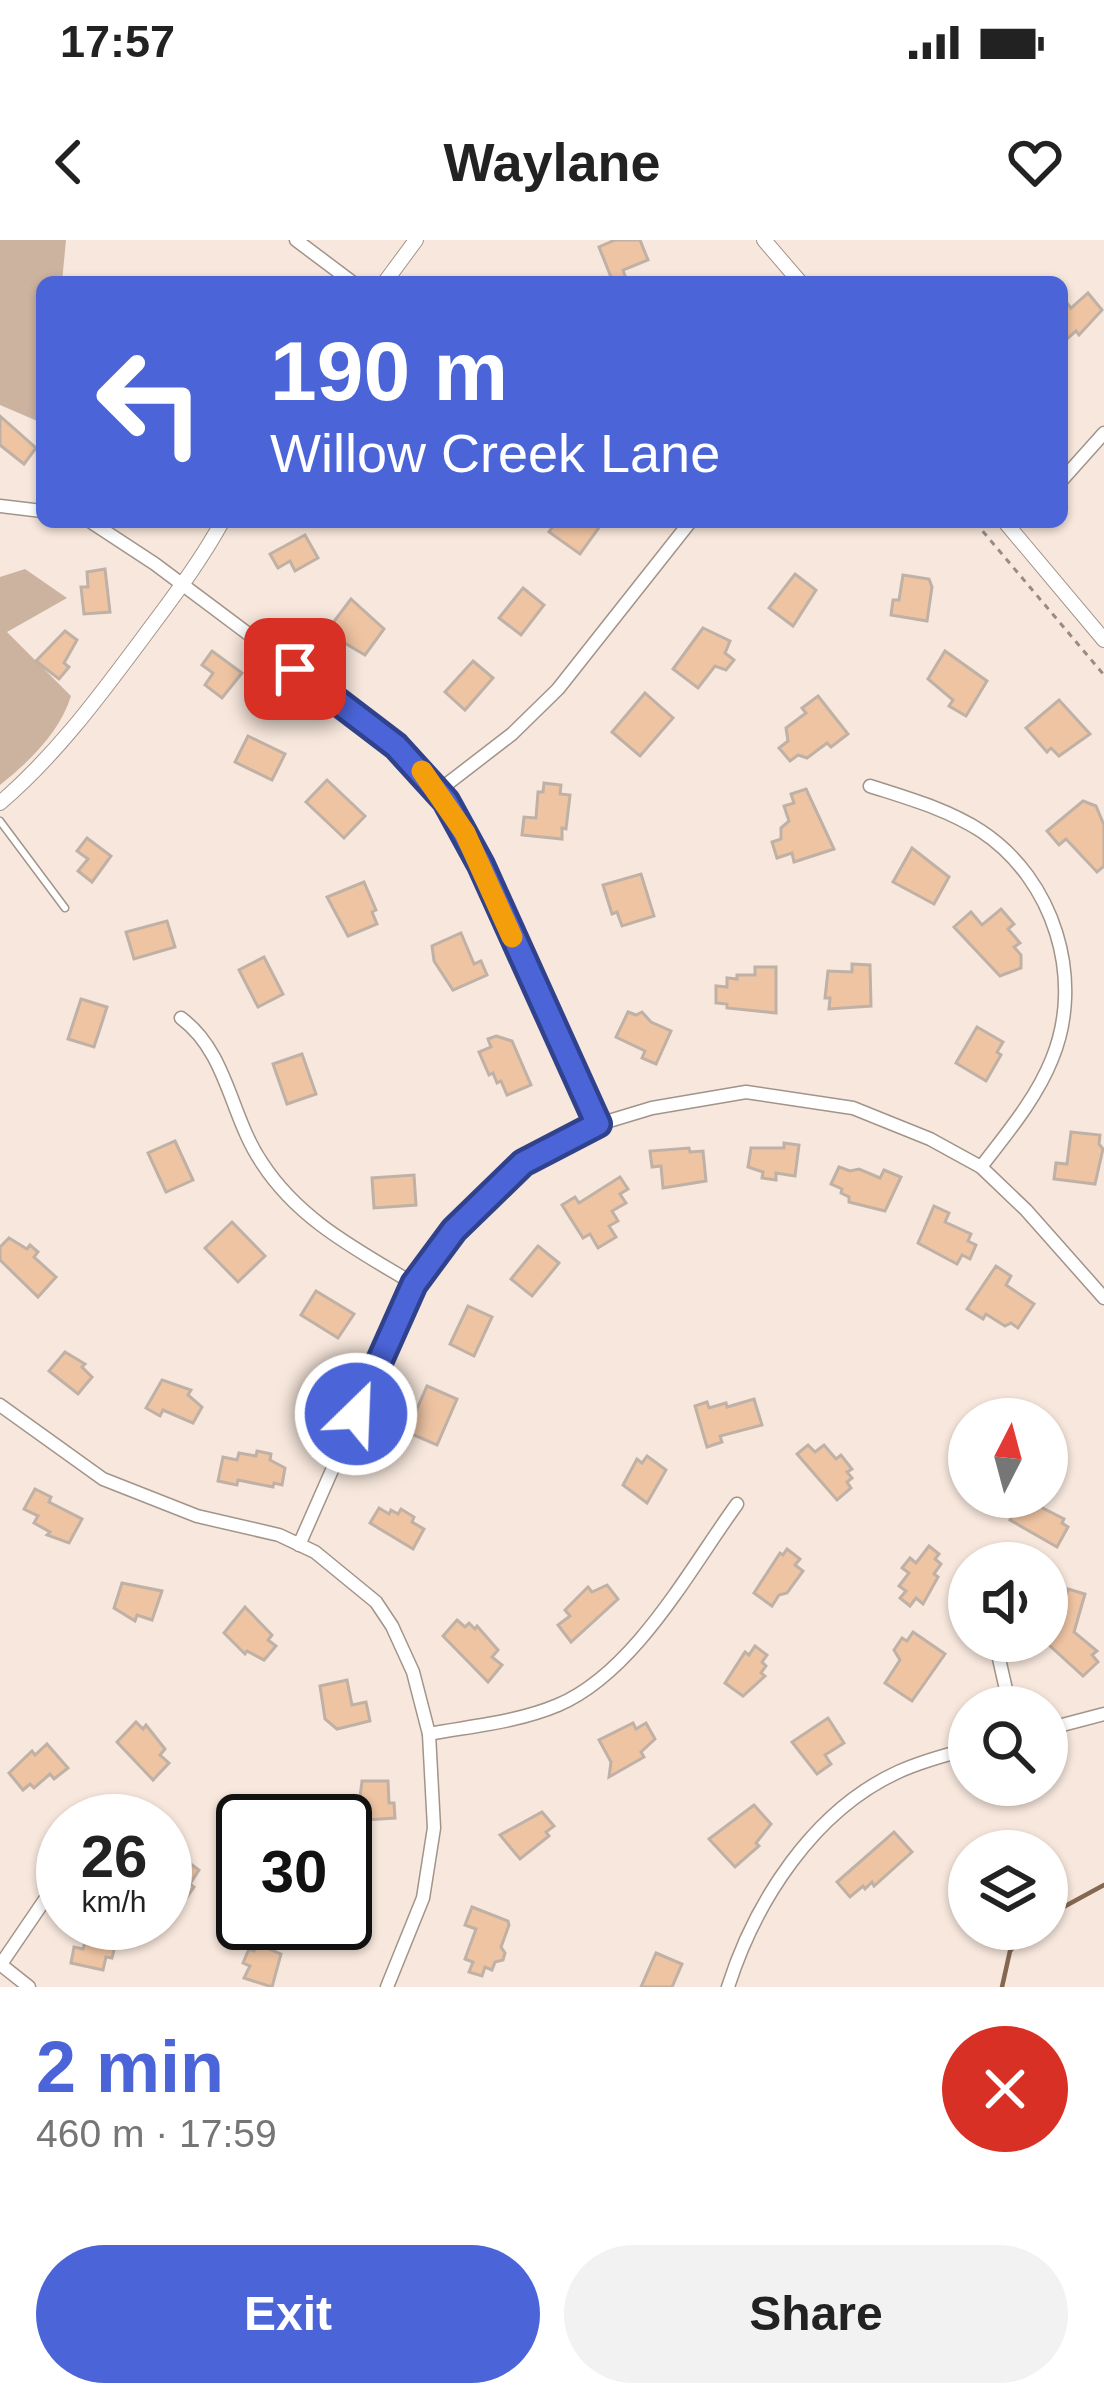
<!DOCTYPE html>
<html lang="en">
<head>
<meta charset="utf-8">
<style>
  body { margin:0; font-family:Helvetica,sans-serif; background:#f2f2f2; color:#222; height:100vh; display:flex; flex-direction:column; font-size:45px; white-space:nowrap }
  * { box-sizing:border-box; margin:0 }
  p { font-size:39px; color:#767676 }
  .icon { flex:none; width:66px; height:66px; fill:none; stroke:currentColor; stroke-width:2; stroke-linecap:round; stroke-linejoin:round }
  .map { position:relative; height:1747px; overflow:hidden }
  .drawer { display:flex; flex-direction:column; background:#fff; flex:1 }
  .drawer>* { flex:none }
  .hud { position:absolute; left:36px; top:36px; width:1032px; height:252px; border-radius:18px; box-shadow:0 3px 9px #0004; background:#4b65d9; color:#fff; overflow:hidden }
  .needle { width:78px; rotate:6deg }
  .buttons { position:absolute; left:948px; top:1158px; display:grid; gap:24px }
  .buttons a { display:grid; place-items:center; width:120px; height:120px; border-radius:50%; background:#fff; box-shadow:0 3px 9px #0004; font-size:60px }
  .speed { position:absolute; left:36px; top:1554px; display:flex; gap:24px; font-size:60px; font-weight:700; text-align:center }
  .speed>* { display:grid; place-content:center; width:156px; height:156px; border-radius:50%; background:#fff; box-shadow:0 3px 9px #0004; line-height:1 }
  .speed small { font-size:30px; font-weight:400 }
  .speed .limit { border:6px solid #111; border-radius:18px; background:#fff; color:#111 }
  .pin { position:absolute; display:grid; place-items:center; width:102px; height:102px; color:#fff; margin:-51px; border-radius:24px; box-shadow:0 6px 18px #0006 }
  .me { position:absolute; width:132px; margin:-66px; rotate:24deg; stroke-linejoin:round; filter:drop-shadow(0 0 9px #0008) }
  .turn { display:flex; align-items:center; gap:42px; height:252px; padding:0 36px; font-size:54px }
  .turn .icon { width:156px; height:156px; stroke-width:2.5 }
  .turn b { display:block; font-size:84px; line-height:102px }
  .round { display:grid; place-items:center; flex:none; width:126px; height:126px; border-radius:63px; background:#f2f2f2 }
  .head { display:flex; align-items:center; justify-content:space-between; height:204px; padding:0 36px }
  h1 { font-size:72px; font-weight:700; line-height:90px; color:#4b65d9 }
  .primary-button { display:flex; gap:24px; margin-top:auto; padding:24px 36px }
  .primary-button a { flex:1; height:138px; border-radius:72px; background:#4b65d9; color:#fff; font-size:48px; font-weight:700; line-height:138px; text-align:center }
  .primary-button a+a { background:#f2f2f2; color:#222 }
  .status { display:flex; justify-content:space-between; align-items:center; height:84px; padding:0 60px; background:#fff; direction:ltr }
  .status svg { height:33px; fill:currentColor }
  header { display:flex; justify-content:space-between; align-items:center; height:156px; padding:0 36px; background:#fff; font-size:54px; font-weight:700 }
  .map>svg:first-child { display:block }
</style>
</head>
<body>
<div class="status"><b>17:57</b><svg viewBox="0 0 49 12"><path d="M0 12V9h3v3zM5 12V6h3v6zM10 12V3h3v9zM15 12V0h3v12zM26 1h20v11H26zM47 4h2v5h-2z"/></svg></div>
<header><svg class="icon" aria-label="back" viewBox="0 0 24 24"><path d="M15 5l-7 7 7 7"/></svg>Waylane<svg class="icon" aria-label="heart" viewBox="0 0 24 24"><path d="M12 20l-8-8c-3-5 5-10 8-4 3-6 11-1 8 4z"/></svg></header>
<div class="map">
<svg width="1104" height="1747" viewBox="0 0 1104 1747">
  <rect width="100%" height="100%" fill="#f7e7dc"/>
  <!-- green -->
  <g fill="#ccb3a0">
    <path d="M0,0H66L62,42H42V183L0,165Z"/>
    <path d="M25,329L67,358L7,392L71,456C60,492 29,522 0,545V337Z"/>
  </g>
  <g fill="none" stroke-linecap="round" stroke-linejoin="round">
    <!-- stream -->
    <g stroke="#856851" stroke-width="4.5">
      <path d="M1047,1676L1104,1645"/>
      <path d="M1002,1747L1010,1711L1029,1689"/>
    </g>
  </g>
  <!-- building -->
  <g fill="#eec4a3" stroke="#c0b1a6" stroke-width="3">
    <path d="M615,0H640L648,20L623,30L627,42H613L599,7Z"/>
    <path d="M1088,53L1102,70L1079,95L1076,91L1067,99L1062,94V57L1071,68Z"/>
    <path d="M0,176L36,208L24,224L0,205Z"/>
    <path d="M556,282H603L580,314L549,292Z"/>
    <path d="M305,295L318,318L295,331L290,321L278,328L270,314Z"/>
    <path d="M105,329L110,372L84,374L81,347H88L87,332Z"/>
    <path d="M795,334L816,350L793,386L769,368Z"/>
    <path d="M903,335L929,339L932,347L927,381L891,375L893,360H899Z"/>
    <path d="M523,348L544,365L521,395L499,378Z"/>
    <path d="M351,359L384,389L365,415L326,392Z"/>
    <path d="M703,388L730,401L725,413L734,420L726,430L715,426L698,448L673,429Z"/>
    <path d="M65,391L77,400L64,423L69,427L59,439L36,421Z"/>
    <path d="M212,411L242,433L222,458L205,445L213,433L202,425Z"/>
    <path d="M945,411L987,441L966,476L949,466L953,460L928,439Z"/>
    <path d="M473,421L493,438L465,470L445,452Z"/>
    <path d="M645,453L673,478L640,516L612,492Z"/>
    <path d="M818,456L848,494L831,507L827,503L807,518L798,515L790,521L779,508L788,501L786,488L806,473L802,468Z"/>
    <path d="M1059,460L1090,494L1059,516L1051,508L1047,512L1026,488Z"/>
    <path d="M248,496L285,514L272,540L235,522Z"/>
    <path d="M327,540L365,576L344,598L306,562Z"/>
    <path d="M544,543L561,545L560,554L570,555L566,589L562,588V599L522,595L524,577L536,578L538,552H543Z"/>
    <path d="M806,549L834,609L794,622L792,613L777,618L772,602L781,599V588L789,581L784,566L794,563L791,554Z"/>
    <path d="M1083,561L1096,566L1104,585V626L1097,632L1066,599L1059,605L1047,591Z"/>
    <path d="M87,598L111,616L92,642L78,631L88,619L77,611Z"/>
    <path d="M912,608L949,637L934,664L893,642Z"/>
    <path d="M641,634L654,676L622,686L617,672L612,674L603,645Z"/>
    <path d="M364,642L376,670L372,672L377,684L348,696L327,657Z"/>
    <path d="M1001,669L1014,684L1008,689L1020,703L1014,707L1021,715V728L1000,736L954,687L971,672L982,685Z"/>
    <path d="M167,681L175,707L134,719L126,692Z"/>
    <path d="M461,693L474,724L481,721L487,735L453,750L434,721L432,706Z"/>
    <path d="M264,717L283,754L258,767L239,730Z"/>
    <path d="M852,724L870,725L871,766L829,769L830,758H825L828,731L852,732Z"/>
    <path d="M755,727H776V773L727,768V764L716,763V746L727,747V738L737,739V735H755Z"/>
    <path d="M81,759L107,767L94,807L68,799Z"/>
    <path d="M628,772L636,775L642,772L651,782L671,791L656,824L642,818L645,811L616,797Z"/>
    <path d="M977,787L1003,802L997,812L1001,815L986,841L956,823Z"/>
    <path d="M496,796L512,801L531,845L507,855L501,841L497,843L493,833L489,835L479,812L491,807L488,799Z"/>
    <path d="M302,814L316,854L287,864L273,824Z"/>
    <path d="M1071,892L1100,895L1099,904L1103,909L1095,944L1054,939L1056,923L1067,924Z"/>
    <path d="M175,901L193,940L166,952L148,913Z"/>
    <path d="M784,903L799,905L795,936L776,933V940L762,938L763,932L748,927L751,908H784Z"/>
    <path d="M689,908L690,912L703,911L706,941L663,948L661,926L652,927L650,911Z"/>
    <path d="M839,927L850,931L859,929L880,938L884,930L901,937L885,971L849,962V957L841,953L842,949L831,944Z"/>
    <path d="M414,935L416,965L374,968L372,938Z"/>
    <path d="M620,937L628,949L620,954L626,963L612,971L618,981L609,986L616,997L598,1008L590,994L583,998L562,965L575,957L579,963Z"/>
    <path d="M934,966L949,973L945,982L971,994L968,1001L976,1005L970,1019L962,1015L957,1024L918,1003Z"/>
    <path d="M232,982L265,1016L238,1042L205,1008Z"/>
    <path d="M9,998L27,1009L30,1005L38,1012L34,1017L56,1037L38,1057L0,1020V1007Z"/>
    <path d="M538,1006L559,1023L532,1056L511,1039Z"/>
    <path d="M996,1026L1011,1036L1006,1045L1034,1064L1018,1088L1011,1083L1005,1086L986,1074L983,1079L967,1069Z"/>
    <path d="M316,1051L354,1074L338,1098L301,1075Z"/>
    <path d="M468,1066L492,1077L474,1116L450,1104Z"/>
    <path d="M65,1112L85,1124L82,1127L92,1137L78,1154L49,1131Z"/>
    <path d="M162,1140L191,1150L188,1155L202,1167L193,1183L163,1170L160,1176L146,1168Z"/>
    <path d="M427,1146L457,1159L437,1205L407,1192Z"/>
    <path d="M754,1159L762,1185L720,1196L722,1202L707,1207L695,1166L707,1162L709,1168L726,1163L727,1167Z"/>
    <path d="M808,1205L815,1212L824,1205L836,1219L841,1215L852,1229L847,1232L852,1238L847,1242L851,1248L837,1260L797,1214Z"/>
    <path d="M257,1211L271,1214L270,1220L285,1228L282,1245L274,1243L273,1247L238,1240L237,1245L218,1241L223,1217L237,1220L239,1213L256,1216Z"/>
    <path d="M647,1216L666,1230L647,1263L623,1245L637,1219L642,1223Z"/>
    <path d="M35,1249L51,1257L49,1262L82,1279L69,1303L47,1295L50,1292L34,1283L38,1276L24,1269Z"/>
    <path d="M1023,1258L1064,1279L1062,1283L1068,1287L1057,1307L1010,1280Z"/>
    <path d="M379,1268L389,1274L391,1270L398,1274L401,1269L414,1277L412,1282L424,1289L413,1309L370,1283Z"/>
    <path d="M929,1306L939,1314L935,1319L941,1324L934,1334L938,1337L923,1364L916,1358L910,1366L900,1358L906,1351L899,1346L909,1333L902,1328L910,1318L916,1323Z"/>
    <path d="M787,1309L800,1319L795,1325L803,1331L787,1353L779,1355L772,1366L754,1353L780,1313L783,1315Z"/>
    <path d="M122,1343L162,1351L152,1380L137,1375L135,1381L114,1368Z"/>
    <path d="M607,1345L618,1359L571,1402L558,1385L570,1376L565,1370L588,1347L592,1352Z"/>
    <path d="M1068,1349L1085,1354L1074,1392L1097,1411L1092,1415L1098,1422L1083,1436L1047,1403V1393L1058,1383Z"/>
    <path d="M245,1367L272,1395L268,1400L276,1406L264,1420L247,1411L245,1414L224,1393Z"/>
    <path d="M457,1380L465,1387L469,1383L475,1389L477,1386L498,1410L492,1417L502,1425L488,1442L443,1396Z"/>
    <path d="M913,1392L945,1414L912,1461L885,1443L900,1420L894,1410L902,1398L907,1401Z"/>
    <path d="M755,1406L767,1415L762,1422L766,1426L761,1433L765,1436L743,1456L725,1443L745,1412L749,1415Z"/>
    <path d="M347,1440L352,1465L366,1462L370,1481L337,1489L325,1479L320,1446Z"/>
    <path d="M828,1478L844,1503L825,1515L831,1524L817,1534L792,1502Z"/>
    <path d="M136,1482L143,1489L146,1485L165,1509L160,1515L169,1523L153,1540L117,1502Z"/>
    <path d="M633,1483L636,1489L646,1483L655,1499L641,1512L644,1517L609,1537L611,1522L599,1500Z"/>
    <path d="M47,1504L68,1528L54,1539L50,1534L34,1548L30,1544L23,1550L9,1533L32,1511L35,1515Z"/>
    <path d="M362,1541H388L389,1563H394L395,1578L365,1580L364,1565H359Z"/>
    <path d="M754,1565L771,1584L756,1603L759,1606L735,1627L709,1599Z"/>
    <path d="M542,1572L554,1586L546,1592L549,1596L520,1619L500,1595Z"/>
    <path d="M894,1592L912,1612L874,1646L872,1642L865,1649L863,1646L850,1657L837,1642Z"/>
    <path d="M172,1610L199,1630L190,1644L194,1647L187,1657L182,1654L177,1661L165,1653V1620Z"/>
    <path d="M472,1667L508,1681L509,1685L501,1707L505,1713L503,1720L495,1722L492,1730L485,1727L482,1736L469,1732L473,1722L465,1719L476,1689L465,1685Z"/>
    <path d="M91,1683H108L109,1704L115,1706L112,1718L106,1717L103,1730L71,1723L74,1707L83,1709Z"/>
    <path d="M258,1704L281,1714L272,1747L244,1738L250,1726L243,1723L249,1709L254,1711Z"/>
    <path d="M656,1713L682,1724L672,1747H641Z"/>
  </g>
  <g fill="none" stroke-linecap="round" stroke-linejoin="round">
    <!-- service casing -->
    <g stroke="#a29489" stroke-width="9">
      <path id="service" d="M0,581L65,668"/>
    </g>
    <!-- minor casing -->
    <g stroke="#a29489" stroke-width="15">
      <g id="minor">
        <path d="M296,0L352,42"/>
        <path d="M1062,240L1104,193"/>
        <path d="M0,266L42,271"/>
        <path d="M91,282L155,324L370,485L422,532L465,593L599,884"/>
        <path d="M870,546C907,558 947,569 981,591C1054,639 1085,739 1052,819C1036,859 1007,893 981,927"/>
        <path d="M438,551L512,494L558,449L690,282"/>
        <path d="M181,778C228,813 230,876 262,923C299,980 356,1009 414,1044"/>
        <path d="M0,1165L103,1239L197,1276L279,1295L315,1312L376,1362L392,1386L413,1432L429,1494L434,1588L423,1658L387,1747"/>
        <path d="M299,1305L414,1044L454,990L523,923L599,884L652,868L746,852L853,868L930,899L981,927L1026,970L1104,1058"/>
        <path d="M995,1401L1010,1467"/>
        <path d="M1047,1489L1104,1474"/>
        <path d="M429,1494C472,1486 518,1482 558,1465C635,1432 689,1330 737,1264"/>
        <path d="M99,1581L101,1578"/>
        <path d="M0,1724L29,1747"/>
        <path d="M1,1724L63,1633"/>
        <path d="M728,1747C755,1662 813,1571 898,1532C920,1522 945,1515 969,1509"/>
      </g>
    </g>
    <!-- tertiary casing -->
    <g stroke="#a29489" stroke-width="16">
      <g id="tertiary">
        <path d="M764,0L800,42"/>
        <path d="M385,42L416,0"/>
        <path d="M1005,282L1104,400"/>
        <path d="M0,563C56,515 98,458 142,399C170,361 199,324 222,282"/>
      </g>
    </g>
    <!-- path -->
    <path stroke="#978b84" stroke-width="3" stroke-dasharray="6 6" stroke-linecap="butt" d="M975,282L1104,435"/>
    <!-- service -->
    <use href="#service" stroke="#fff" stroke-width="6"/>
    <!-- minor -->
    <use href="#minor" stroke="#fff" stroke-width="12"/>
    <!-- tertiary -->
    <use href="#tertiary" stroke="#fff" stroke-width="14"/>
  </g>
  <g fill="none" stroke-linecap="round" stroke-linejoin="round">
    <!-- route casing -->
    <g stroke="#31428d" stroke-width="30">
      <path id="route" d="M295,429L396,506L446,561L481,625L598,884L523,923L454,990L414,1044L356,1174"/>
    </g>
    <!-- route -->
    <use href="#route" stroke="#4b65d9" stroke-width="21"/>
    <!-- slow -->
    <path stroke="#f59e0b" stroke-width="21" d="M422,531L465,593L512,697"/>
  </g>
</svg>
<div class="buttons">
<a><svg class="needle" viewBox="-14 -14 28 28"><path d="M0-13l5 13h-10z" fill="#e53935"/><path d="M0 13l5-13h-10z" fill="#767676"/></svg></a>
<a><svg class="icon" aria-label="sound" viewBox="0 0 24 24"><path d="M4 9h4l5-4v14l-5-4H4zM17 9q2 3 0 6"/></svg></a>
<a><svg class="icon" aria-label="search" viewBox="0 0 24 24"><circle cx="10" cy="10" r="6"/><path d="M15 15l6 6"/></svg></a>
<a><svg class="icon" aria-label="layers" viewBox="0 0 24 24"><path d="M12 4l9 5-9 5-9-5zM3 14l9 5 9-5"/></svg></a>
</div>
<div class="speed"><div>26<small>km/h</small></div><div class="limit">30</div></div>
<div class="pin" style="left:295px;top:429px;background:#d93025"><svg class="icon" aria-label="arrive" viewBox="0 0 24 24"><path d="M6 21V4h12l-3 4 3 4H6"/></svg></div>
<svg class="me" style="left:356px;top:1174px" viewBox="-20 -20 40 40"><circle r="17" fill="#4b65d9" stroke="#fff" stroke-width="3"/><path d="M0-11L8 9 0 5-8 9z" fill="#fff"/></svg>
<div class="hud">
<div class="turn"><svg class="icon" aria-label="left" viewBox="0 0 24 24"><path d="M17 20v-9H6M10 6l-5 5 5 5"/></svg><div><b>190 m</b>Willow Creek Lane</div></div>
</div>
</div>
<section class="drawer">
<div class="head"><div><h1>2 min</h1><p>460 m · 17:59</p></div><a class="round" style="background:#d93025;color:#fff"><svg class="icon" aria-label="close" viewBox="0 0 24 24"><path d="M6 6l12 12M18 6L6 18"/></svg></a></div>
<div class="primary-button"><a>Exit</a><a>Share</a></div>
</section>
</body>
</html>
